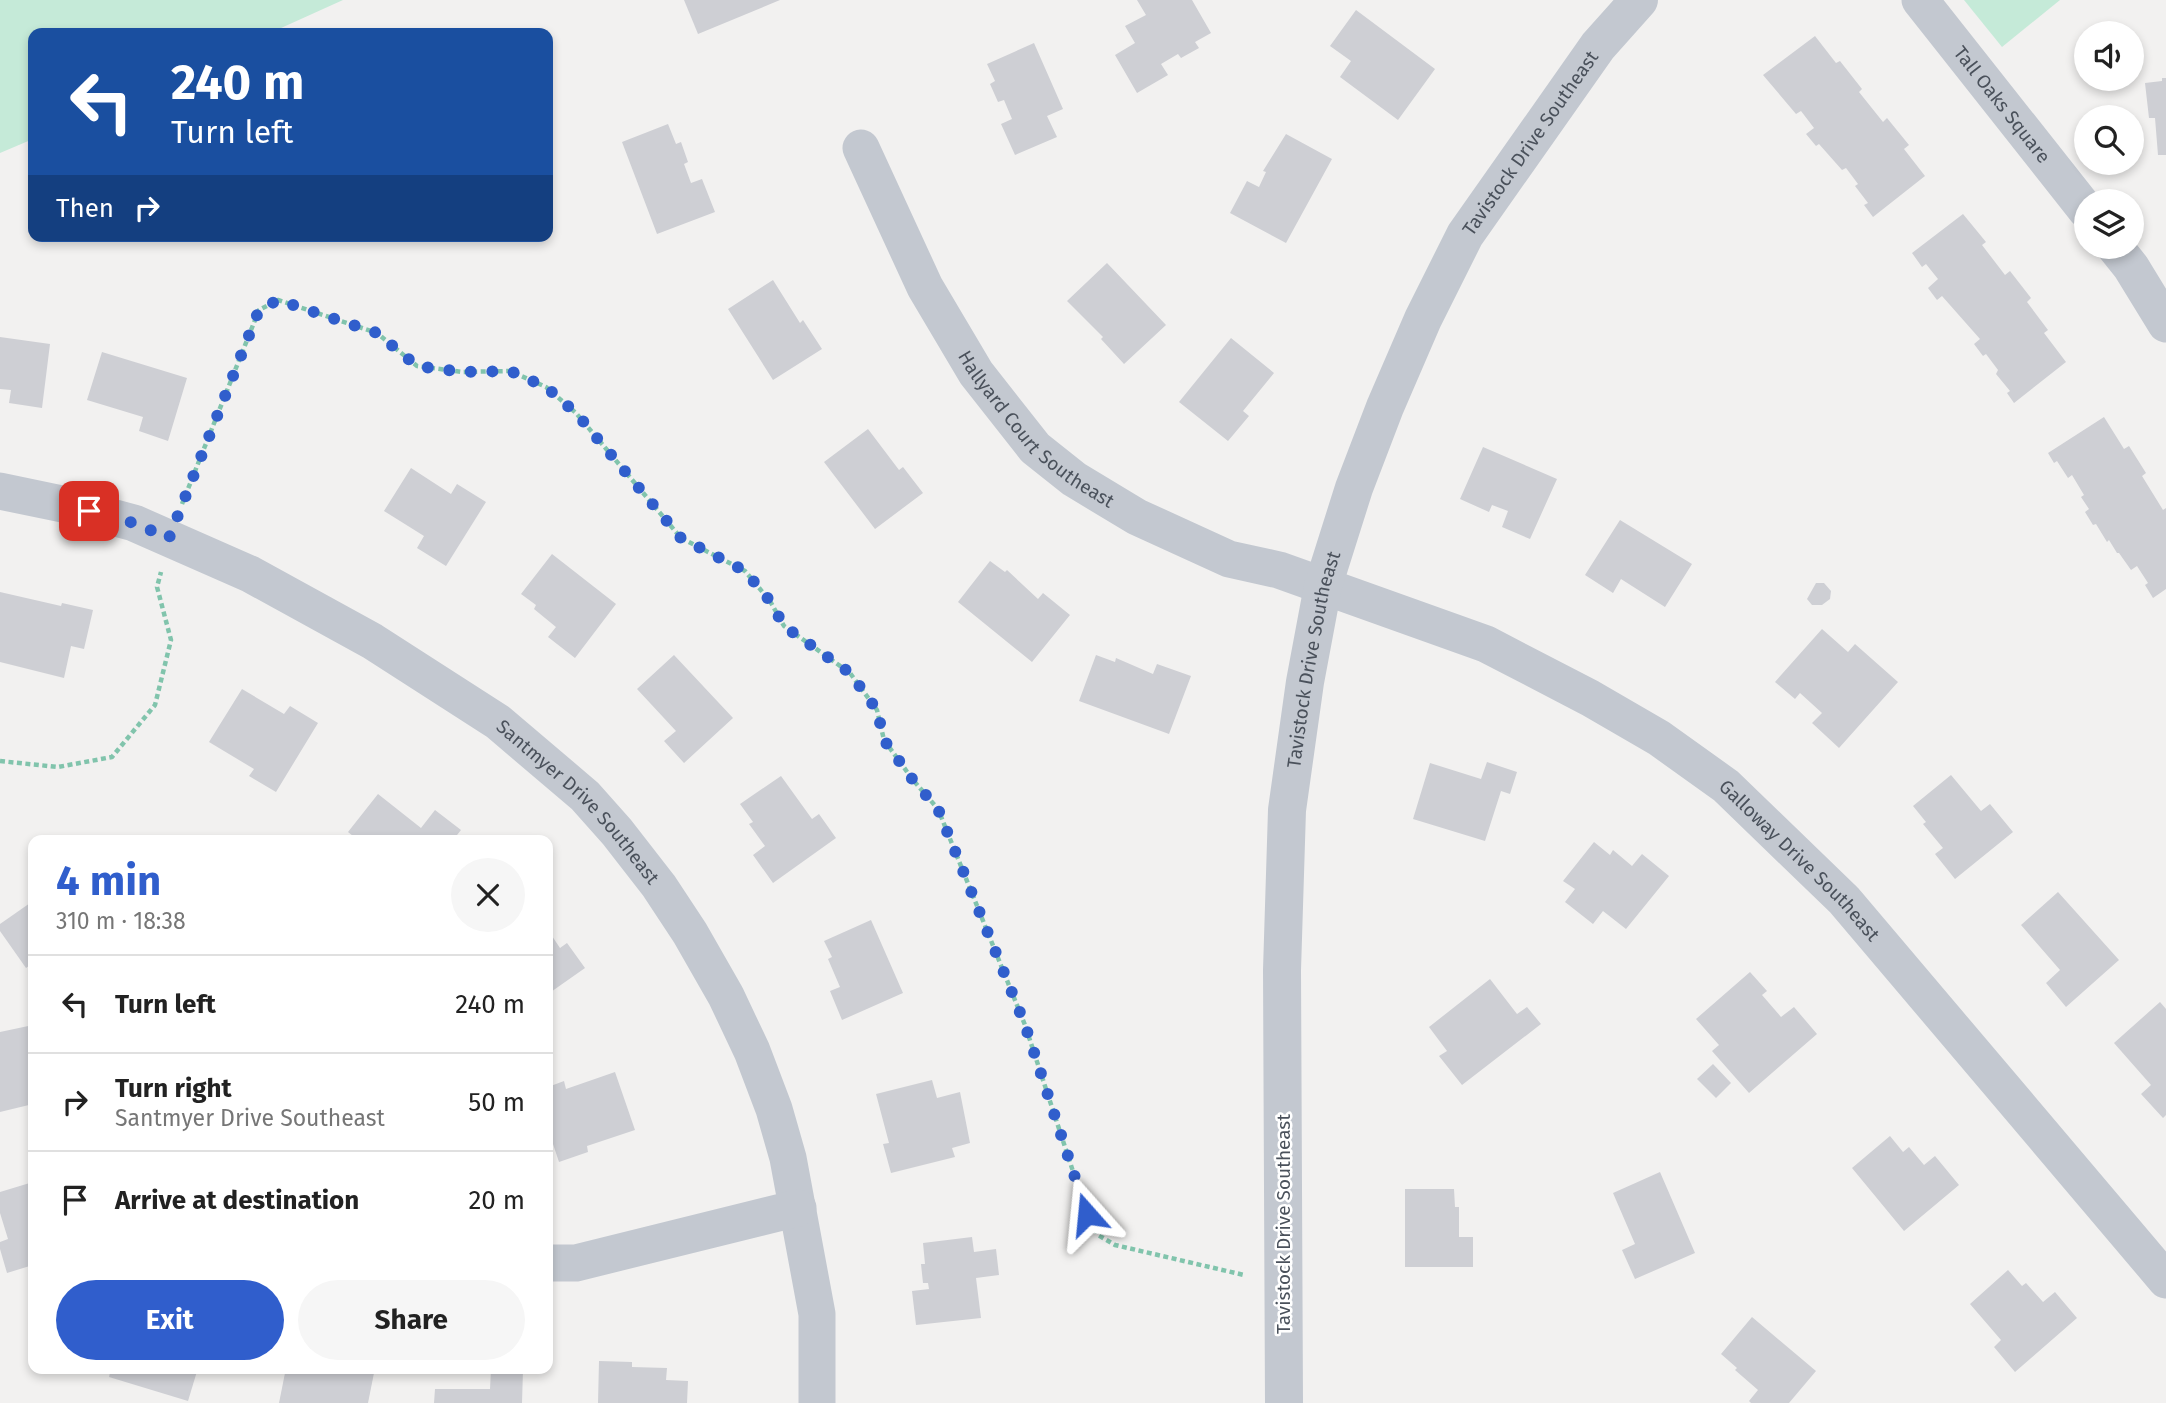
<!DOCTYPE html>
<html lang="en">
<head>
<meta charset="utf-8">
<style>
  body { margin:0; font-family:"Fira Sans",sans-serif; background:#f6f6f6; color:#222; height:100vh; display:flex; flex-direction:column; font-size:26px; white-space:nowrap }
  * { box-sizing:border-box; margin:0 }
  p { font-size:23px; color:#767676 }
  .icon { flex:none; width:38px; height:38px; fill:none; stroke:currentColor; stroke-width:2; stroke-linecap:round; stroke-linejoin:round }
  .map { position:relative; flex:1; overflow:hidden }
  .panel { position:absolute; left:28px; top:835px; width:525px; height:539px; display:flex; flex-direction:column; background:#fff; border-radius:14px; box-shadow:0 4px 10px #0003 }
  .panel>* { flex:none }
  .top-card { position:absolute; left:28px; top:28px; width:525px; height:214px; border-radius:14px; box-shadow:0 4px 10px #0003; background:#1a4fa0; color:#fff; overflow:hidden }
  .controls { position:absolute; left:2074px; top:21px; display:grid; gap:14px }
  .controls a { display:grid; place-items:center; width:70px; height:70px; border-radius:50%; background:#fff; box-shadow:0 4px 10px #0003; font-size:35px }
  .pin { position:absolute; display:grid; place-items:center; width:60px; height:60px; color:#fff; margin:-30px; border-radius:14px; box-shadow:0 4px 10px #0006 }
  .me { position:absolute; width:77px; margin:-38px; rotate:342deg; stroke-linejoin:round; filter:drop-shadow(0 0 5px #0008) }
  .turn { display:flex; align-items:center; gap:24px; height:147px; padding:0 28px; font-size:32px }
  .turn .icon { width:91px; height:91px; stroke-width:2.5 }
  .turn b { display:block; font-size:49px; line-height:60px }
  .then { display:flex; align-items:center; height:66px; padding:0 28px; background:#0003; gap:14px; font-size:26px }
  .round { display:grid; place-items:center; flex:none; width:74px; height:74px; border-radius:37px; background:#f6f6f6 }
  .headline { display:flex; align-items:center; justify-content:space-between; height:119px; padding:0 28px }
  h1 { font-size:42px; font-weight:700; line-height:52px; color:#305ecc }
  .primary-button { display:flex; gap:14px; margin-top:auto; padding:14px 28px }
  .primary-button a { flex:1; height:80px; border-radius:42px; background:#305ecc; color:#fff; font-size:28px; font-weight:700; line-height:80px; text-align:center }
  .primary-button a+a { background:#f6f6f6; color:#222 }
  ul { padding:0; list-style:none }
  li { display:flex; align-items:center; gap:21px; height:98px; padding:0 28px; border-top:2px solid #e0e0e0 }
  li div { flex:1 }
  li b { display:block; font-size:26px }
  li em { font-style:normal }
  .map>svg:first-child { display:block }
</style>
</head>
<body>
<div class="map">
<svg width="2166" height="1403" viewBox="0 0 2166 1403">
  <rect width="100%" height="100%" fill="#f2f1f0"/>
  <!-- green -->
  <g fill="#c5ead8">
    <path d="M0,0H343L270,33H33V139L0,153Z"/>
    <path d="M1964,0H2060L2002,47Z"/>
  </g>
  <!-- building -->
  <g fill="#cecfd4">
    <path d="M684,0H780L698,34Z"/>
    <path d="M1137,0H1192L1211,33L1195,42L1199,48L1181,58L1178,54L1161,64L1168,75L1137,93L1115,55L1135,43L1125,26L1146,15Z"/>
    <path d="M1356,10L1435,69L1398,120L1340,77L1351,61L1330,46Z"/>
    <path d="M1815,36L1836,63L1840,61L1862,89L1859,92L1883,122L1887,118L1909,145L1904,149L1925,176L1873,217L1864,205L1868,203L1855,186L1858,184L1846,168L1842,170L1819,144L1816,146L1806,134L1814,128L1801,111L1796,114L1763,75Z"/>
    <path d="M1034,43L1063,109L1047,116L1057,137L1015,155L1001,124L1012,119L1004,100L998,102L990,84L995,81L987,64Z"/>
    <path d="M2162,78H2166V155H2158L2155,118H2149L2145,83L2162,81Z"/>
    <path d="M668,124L676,144L681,142L688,162L684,164L691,183L702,179L715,212L657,234L622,142Z"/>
    <path d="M1286,134L1332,159L1286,243L1230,213L1247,181L1259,187L1266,172L1263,171Z"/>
    <path d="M1963,214L1986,242L1982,245L2005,275L2010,271L2031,298L2027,302L2048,330L2044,333L2066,362L2014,403L2007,393L2010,391L1996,374L1998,370L1986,354L1983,356L1974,344L1980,339L1942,296L1937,300L1928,288L1938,279L1926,264L1922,267L1912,253Z"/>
    <path d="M1107,263L1166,325L1124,364L1101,339L1103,337L1067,301Z"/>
    <path d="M773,280L800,323L803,320L822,349L773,380L728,309Z"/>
    <path d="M0,337L50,344L42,408L9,403L11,390L0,389Z"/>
    <path d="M1231,338L1274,373L1243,411L1249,416L1228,441L1179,402Z"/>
    <path d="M102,352L187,378L168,441L139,431L143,417L87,400Z"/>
    <path d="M2104,417L2124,449L2129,446L2146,473L2142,476L2163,510L2166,508V589L2153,598L2145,585L2148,583L2137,566L2131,570L2119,553H2117L2109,540L2107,542L2096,524L2093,525L2085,512L2089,509L2081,497L2084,495L2072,475L2068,478L2057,461L2054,463L2048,453Z"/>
    <path d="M868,429L899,470L903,467L923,493L875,529L824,462Z"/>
    <path d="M1483,447L1557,479L1530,539L1502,527L1508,511L1492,505L1489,512L1460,499Z"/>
    <path d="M411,468L451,494L457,484L486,502L446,566L417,548L424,536L384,511Z"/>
    <path d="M1620,520L1692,564L1665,607L1621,579L1613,593L1585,575Z"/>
    <path d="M552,554L616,604L575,658L548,637L556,627L534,609L536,605L521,594Z"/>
    <path d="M990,561L1005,572L1007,570L1038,599L1043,593L1070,615L1032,662L958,602Z"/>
    <path d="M1816,583H1824L1831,591L1830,599L1822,605H1812L1807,599Z"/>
    <path d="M0,592L61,606L62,603L93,610L84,649L71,646L64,678L0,662Z"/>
    <path d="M1822,629L1848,652L1855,644L1898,682L1839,748L1812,723L1822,713L1800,693L1795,699L1775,682Z"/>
    <path d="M674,655L733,718L684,763L664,741L676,731L637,689Z"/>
    <path d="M1096,655L1115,662L1116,658L1153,674L1157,664L1191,676L1169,734L1079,701Z"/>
    <path d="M242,689L284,714L290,706L318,723L276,792L249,776L254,769L209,742Z"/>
    <path d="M1487,762L1517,772L1510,794L1501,791L1485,841L1413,819L1430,763L1481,779Z"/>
    <path d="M1951,775L1981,811L1990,804L2013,832L1955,879L1935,854L1943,848L1923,824L1926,822L1913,806Z"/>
    <path d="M781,776L812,819L819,814L836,838L773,883L753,855L765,846L749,824L753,822L740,804Z"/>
    <path d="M378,794L421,828L435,810L461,830L453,840H358L348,832Z"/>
    <path d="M1594,842L1610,855L1613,850L1632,866L1642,854L1669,876L1626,929L1603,911L1593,924L1565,902L1575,889L1563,881Z"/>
    <path d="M2058,892L2119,960L2066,1007L2046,983L2060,970L2021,925Z"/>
    <path d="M33,901V963L26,968L0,931V924Z"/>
    <path d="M871,920L903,993L842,1020L830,991L840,987L828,959L832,957L824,941Z"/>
    <path d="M548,930L560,948L567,943L585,968L548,994Z"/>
    <path d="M1750,972L1767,991L1762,995L1781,1017L1794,1007L1817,1034L1749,1093L1712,1051L1719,1045L1696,1019Z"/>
    <path d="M1490,979L1517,1014L1527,1007L1541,1024L1462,1085L1439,1056L1447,1051L1429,1027Z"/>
    <path d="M2160,1002L2166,1009V1115L2163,1118L2141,1094L2151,1085L2114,1043Z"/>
    <path d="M33,1025V1104L0,1112V1032Z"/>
    <path d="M1713,1064L1731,1083L1716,1098L1697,1079Z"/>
    <path d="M615,1072L635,1130L587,1146L588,1152L559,1162L548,1129V1087L564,1081L566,1089Z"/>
    <path d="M932,1080L937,1098L960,1092L970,1143L952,1148L955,1157L891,1173L883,1144L889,1143L876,1094Z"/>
    <path d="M1890,1136L1903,1152L1909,1147L1924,1165L1935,1156L1959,1185L1904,1231L1852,1168Z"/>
    <path d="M1660,1172L1695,1253L1635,1279L1622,1250L1635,1244L1613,1193Z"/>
    <path d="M33,1182V1265L7,1273L0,1249V1242L8,1239L0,1213V1192Z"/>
    <path d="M1405,1189H1454L1455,1207H1459V1237H1473V1267H1405Z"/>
    <path d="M972,1237L974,1252L996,1249L999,1275L976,1278L981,1318L916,1325L912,1291L929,1289L928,1283H923L921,1264H925L923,1243Z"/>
    <path d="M2008,1270L2022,1286L2026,1283L2043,1302L2055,1292L2077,1318L2015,1372L1994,1347L2001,1340L1970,1304Z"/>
    <path d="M1752,1317L1816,1371L1789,1403H1751L1749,1401L1758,1390L1735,1370L1737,1368L1721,1354Z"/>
    <path d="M599,1361L632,1362V1367L667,1368L666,1380L688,1381L687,1403H598Z"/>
    <path d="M111,1368H198L188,1401L109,1377Z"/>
    <path d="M286,1368H375L368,1403H279Z"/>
    <path d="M491,1369L523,1370L522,1403H434L435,1389H490Z"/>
  </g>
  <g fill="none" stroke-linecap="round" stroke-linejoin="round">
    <!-- path -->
    <g stroke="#81c4ac" stroke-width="4.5" stroke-dasharray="5 3.5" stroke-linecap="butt">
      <path d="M182,504L259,310L278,300L377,333L417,366L462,372L510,371L546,387L576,413L681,538L745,571L770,601L784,626L850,673L877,710L884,740L913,780L938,809L1025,1025L1087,1214L1098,1235L1115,1245L1244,1275"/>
      <path d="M0,761L58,767L112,757L155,705L171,640L157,587L161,572"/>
    </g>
    <!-- minor -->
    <g stroke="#c3c8d0" stroke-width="37">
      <path id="s1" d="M1920,0L2086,210"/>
      <path id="s2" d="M861,148L925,287L976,373L1035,448L1074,479L1137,517L1229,559L1279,570L1486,644L1590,698L1659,738L1726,786L1844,900L2166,1280"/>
      <path d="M2115,247L2131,267L2166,324"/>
      <path id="s3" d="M0,491L67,505L134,523L250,574L372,641L498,722L585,796L617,832L659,886L690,933L726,996L752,1051L774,1109L788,1158L817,1314V1403"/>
      <path d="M548,1263H576L798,1208"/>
    </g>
    <!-- tertiary -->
    <path stroke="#c3c8d0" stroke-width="38" id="s4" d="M1284,1403L1282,970L1287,810L1305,682L1323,586L1354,488L1385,407L1423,319L1465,235L1598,46L1639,0"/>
  </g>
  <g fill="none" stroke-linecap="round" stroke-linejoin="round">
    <!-- route -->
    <path stroke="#305ecc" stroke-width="12" stroke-dasharray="0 21.6" d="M89,511L134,523L169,538L259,310L278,300L377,333L417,366L463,372L510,371L546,387L576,413L681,538L745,571L770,601L784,626L850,673L877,710L884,740L913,780L938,809L1025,1025L1087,1214"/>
  </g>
  <g text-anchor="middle" stroke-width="5" stroke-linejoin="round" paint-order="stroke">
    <!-- street labels -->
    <g font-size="19" fill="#4a515b" stroke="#fff">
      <text dy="7" stroke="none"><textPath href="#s1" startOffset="133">Tall Oaks Square</textPath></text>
      <text dy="7" stroke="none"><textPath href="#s4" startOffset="1312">Tavistock Drive Southeast</textPath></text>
      <text dy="7" stroke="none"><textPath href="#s2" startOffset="336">Hallyard Court Southeast</textPath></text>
      <text dy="7" stroke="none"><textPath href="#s4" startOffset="746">Tavistock Drive Southeast</textPath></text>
      <text dy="7" stroke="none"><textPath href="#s3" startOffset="667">Santmyer Drive Southeast</textPath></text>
      <text dy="7" stroke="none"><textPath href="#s2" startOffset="1228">Galloway Drive Southeast</textPath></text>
      <text transform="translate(1283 1224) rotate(-90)" y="7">Tavistock Drive Southeast</text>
    </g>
  </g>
</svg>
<div class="controls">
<a><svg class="icon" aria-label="sound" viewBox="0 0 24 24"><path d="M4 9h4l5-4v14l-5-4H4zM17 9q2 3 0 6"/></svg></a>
<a><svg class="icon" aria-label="search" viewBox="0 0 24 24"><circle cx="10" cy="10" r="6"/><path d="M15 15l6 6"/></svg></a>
<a><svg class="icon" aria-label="layers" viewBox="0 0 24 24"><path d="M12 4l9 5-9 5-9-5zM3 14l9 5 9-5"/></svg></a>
</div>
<div class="pin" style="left:89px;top:511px;background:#d93025"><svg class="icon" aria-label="arrive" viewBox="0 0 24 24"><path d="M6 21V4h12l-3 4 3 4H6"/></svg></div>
<svg class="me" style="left:1087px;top:1214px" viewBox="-20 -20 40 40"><path d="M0-17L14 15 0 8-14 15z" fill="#305ecc" stroke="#fff" stroke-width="4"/></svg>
<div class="top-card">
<div class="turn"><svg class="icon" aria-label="left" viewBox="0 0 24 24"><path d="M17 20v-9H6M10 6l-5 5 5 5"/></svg><div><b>240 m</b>Turn left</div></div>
<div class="then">Then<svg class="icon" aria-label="right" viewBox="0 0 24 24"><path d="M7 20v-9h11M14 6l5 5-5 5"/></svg></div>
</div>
<section class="panel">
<div class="headline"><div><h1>4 min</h1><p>310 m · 18:38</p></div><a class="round"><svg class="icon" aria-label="close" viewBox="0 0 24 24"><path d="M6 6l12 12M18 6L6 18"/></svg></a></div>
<ul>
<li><svg class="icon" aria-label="left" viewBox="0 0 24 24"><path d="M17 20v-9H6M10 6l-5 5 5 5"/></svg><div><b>Turn left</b></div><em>240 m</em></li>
<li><svg class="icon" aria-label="right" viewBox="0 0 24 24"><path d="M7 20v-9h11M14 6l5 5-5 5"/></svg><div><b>Turn right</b><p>Santmyer Drive Southeast</p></div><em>50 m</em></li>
<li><svg class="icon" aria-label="arrive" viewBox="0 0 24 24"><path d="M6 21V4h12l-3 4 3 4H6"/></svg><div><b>Arrive at destination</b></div><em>20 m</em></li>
</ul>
<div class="primary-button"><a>Exit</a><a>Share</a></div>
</section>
</div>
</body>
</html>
